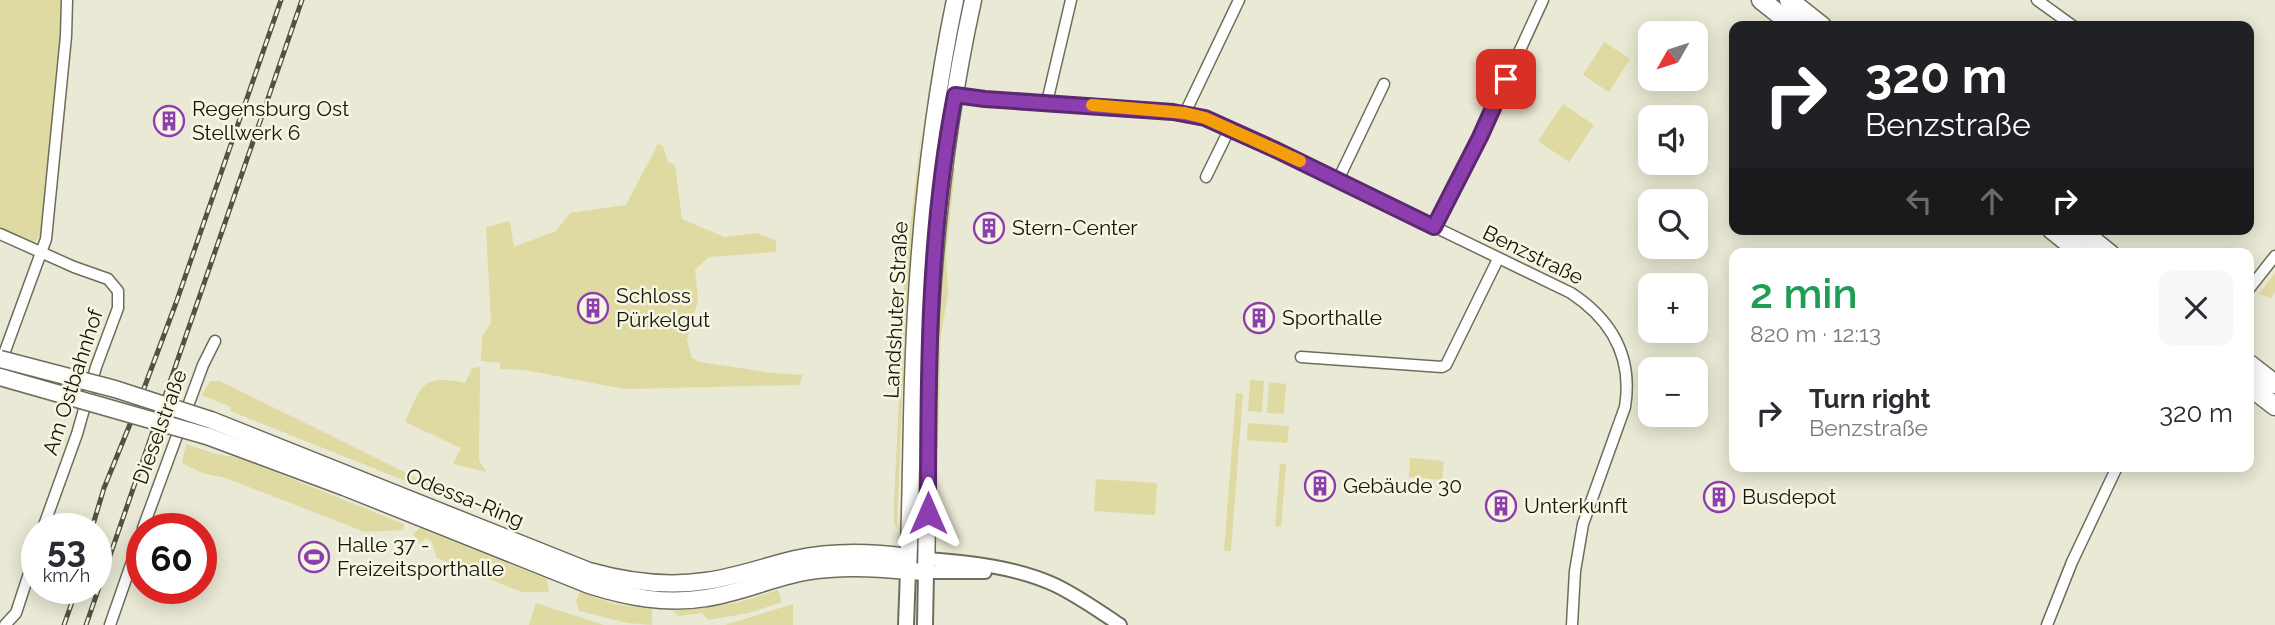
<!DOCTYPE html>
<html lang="en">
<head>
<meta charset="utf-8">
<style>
  body { margin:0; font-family:Raleway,sans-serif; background:#f7f7f7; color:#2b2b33; height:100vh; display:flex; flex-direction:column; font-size:26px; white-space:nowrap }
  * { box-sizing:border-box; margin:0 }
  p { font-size:23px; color:#7c7c81 }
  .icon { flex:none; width:38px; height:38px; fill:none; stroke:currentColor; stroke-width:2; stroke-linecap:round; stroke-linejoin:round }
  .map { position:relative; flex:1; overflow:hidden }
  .details { position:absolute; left:1729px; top:248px; width:525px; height:224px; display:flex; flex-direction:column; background:#fff; border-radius:14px; box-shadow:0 4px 18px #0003 }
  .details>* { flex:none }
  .top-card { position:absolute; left:1729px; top:21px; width:525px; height:214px; border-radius:14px; box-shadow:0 4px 18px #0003; background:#202124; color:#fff; overflow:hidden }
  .needle { width:46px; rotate:231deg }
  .controls { position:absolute; left:1638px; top:21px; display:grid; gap:14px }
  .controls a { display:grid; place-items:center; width:70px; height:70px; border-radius:14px; background:#fff; box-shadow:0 4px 18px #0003; font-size:35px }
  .speed { position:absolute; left:21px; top:513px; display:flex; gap:14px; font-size:35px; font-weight:700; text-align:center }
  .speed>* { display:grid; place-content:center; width:91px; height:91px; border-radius:50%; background:#fff; box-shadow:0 4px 18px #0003; line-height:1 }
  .speed small { font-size:18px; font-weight:400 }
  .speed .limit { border:10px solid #d22; background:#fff; color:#111 }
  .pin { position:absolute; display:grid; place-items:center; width:60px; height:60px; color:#fff; margin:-30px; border-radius:14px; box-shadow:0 4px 10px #0006 }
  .me { position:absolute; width:77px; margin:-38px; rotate:0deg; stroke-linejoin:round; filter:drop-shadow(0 0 5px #0008) }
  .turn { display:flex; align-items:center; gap:24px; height:147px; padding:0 21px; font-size:32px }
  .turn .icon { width:91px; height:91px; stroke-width:2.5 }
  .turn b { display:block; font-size:49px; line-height:60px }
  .lanes { display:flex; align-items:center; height:66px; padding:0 21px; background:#0003; justify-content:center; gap:35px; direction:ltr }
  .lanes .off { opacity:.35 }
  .round { display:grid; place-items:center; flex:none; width:74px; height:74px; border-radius:14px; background:#f7f7f7 }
  .overview { display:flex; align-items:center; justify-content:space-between; height:119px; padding:0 21px }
  h1 { font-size:42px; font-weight:600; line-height:52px; color:#1e9e55 }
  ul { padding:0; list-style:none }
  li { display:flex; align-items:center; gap:21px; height:91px; padding:0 21px }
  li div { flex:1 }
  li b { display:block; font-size:26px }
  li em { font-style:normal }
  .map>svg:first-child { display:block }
</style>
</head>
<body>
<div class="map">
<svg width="2275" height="625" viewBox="0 0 2275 625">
  <rect width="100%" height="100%" fill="#eae9d5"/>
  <!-- green -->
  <g fill="#dedaa1">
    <path d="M0,0H62L61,33L41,234L35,242L0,227Z"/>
    <path d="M1604,42L1630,59L1609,92L1583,75Z"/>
    <path d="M1563,104L1594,125L1569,162L1538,141Z"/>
    <path d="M922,125L905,327L897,527L894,524V502L905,271Z"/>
    <path d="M658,144L663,146L668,162L675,165L682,219L724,237L758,233L776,241V252L709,257L695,270L698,300L687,340L692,358L700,362L772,373L803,375L799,385L624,389L525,370L500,369V363L481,361L482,336L491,323L486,227L510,221L514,247L556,231L570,213L626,205Z"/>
    <path d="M953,168H955L946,257L948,294L941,334L938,449L935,450L931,429L944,223Z"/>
    <path d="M2275,273V292L2271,298L2259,294Z"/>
    <path d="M480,367L479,461L487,472L453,464L461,448L405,422C422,386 421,373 465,383L472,368Z"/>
    <path d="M1250,380L1264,381L1262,412L1248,411Z"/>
    <path d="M210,381H220L443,491L441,495L230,411L231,407L202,395Z"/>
    <path d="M1269,382L1286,384L1284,414L1267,413Z"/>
    <path d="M1236,393L1243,394L1231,551H1224Z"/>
    <path d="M1248,423L1289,426L1287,443L1247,440Z"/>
    <path d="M186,444L216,454L240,458L404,524L403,530L365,532L226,478L202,473L182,463Z"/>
    <path d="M1410,458L1444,461L1442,480L1409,477Z"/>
    <path d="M1280,464H1286L1281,527L1275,526Z"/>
    <path d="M1096,479L1157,483L1155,515L1094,511Z"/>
    <path d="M420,528L547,579L549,592H522L437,558L432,542L426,538L420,543L413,534Z"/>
    <path d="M778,590L782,602L749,613L708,620L702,613L679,616L672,611L736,603Z"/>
    <path d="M580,592L615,604L652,609V625L628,623L579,611L576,600Z"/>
    <path d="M536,603L604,625H529Z"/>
    <path d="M793,604V625H725Z"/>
  </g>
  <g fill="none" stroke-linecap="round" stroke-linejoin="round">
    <!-- minor casing -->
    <g stroke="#6e6d5c" stroke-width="13">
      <g id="minor">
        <path d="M2037,0L2073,26"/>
        <path d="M951,95L985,99L1173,112L1205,118L1276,150L1571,293C1612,320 1633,357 1625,407L1583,524L1575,571L1572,625"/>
        <path d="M1047,102L1071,0"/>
        <path d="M1185,113L1239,0"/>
        <path d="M1206,177L1230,128"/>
        <path d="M1338,180L1384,84"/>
        <path d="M1434,227L1480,137L1543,0"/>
        <path d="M0,234L74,267L108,279L118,291V308L96,367L77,434L43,528"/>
        <path d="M2249,289L2275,256"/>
        <path d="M1301,357L1442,367L1446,365L1498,259"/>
        <path d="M1,362L46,239L66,36L67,0"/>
        <path d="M143,528L203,365L215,341"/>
        <path d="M5,625L16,613L37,549"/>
        <path d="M110,625L142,533"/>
        <path d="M2047,625L2072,562L2117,467"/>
      </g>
    </g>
    <!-- tertiary casing -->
    <g stroke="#6e6d5c" stroke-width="16">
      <g id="tertiary">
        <path d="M926,559C969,562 1016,567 1055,585C1078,596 1099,611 1120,625"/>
        <path d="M926,572H985"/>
      </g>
    </g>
    <!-- secondary casing -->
    <g stroke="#6e6d5c" stroke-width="18">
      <g id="secondary">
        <path d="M906,625L908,571"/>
        <path d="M925,625L926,572"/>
      </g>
    </g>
    <!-- primary casing -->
    <g stroke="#6e6d5c" stroke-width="19">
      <path id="primary" d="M955,0C929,125 917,252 913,380C911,443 911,507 908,571L926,572C928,506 926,440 928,375C932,249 946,123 973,0"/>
    </g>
    <!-- trunk casing -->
    <g stroke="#6e6d5c" stroke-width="19">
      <g id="trunk">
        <path d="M211,420L589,571C628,582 666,587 706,581C736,577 766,566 795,559C832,551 872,552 908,557"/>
        <path d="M207,436L344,487L589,585C627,597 666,605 706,598C740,593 772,578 805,572C840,566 873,568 908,571"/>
      </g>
    </g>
    <!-- motorway casing -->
    <g stroke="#6e6d5c" stroke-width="21">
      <g id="motorway">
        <path d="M1761,0L1794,26"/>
        <path d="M1789,0L1822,26"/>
        <path d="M2051,229L2082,254"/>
        <path d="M2079,229L2110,254"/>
        <path d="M2249,364L2275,384"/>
        <path d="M2249,386L2275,406"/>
      </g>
    </g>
    <!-- minor -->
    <use href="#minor" stroke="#fff" stroke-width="10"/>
    <!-- tertiary -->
    <use href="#tertiary" stroke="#fff" stroke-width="12"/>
    <!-- secondary -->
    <use href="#secondary" stroke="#fff" stroke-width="14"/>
    <!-- primary -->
    <use href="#primary" stroke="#fff" stroke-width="16"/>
    <!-- trunk -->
    <use href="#trunk" stroke="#fff" stroke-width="16"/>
    <!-- motorway -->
    <use href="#motorway" stroke="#fff" stroke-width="18"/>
    <!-- rail casing -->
    <g stroke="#515146" stroke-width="5">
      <g id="rail">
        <path d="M92,528L104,488L137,407L176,303L281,0"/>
        <path d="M64,625L77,588"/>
        <path d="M86,625L302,0"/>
      </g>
    </g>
    <!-- rail -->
    <use href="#rail" stroke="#f7f6e2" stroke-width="2.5" stroke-dasharray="8" stroke-linecap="butt"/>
    <!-- trunk-bridge casing -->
    <g stroke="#6e6d5c" stroke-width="19" stroke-linecap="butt">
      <g id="trunk-bridge">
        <path d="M0,359L115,389L211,420"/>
        <path d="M0,377L207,436"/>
      </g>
    </g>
    <!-- trunk-bridge -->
    <use href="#trunk-bridge" stroke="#fff" stroke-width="16"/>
  </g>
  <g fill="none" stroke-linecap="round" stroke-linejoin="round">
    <!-- route casing -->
    <g stroke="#5c2871" stroke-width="18">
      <path id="route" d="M928,513C928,374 928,232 955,95L985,99L1173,112L1205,118L1276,150L1434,227L1480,137L1506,79"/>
    </g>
    <!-- route -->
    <use href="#route" stroke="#8d3eae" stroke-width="12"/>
    <!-- slow -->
    <path stroke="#f59e0b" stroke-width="12" d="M1092,105L1185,113L1205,118L1300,161"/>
  </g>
  <!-- icons -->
  <defs>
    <g id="building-ring" transform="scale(1.575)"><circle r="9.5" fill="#f7f6e2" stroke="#8d3eae" stroke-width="1.5"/><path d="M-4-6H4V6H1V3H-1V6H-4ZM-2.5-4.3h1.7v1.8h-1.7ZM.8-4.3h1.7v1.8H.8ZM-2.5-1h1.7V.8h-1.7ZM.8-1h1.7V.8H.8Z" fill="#8d3eae"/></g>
    <g id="stadium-ring" transform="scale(1.575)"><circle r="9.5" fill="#f7f6e2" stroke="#8d3eae" stroke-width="1.5"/><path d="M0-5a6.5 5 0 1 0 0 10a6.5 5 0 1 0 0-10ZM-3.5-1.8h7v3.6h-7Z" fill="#8d3eae"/></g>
  </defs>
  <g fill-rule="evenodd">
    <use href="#building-ring" x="169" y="121"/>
    <use href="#building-ring" x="989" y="228"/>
    <use href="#building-ring" x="593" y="308"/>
    <use href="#building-ring" x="1259" y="318"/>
    <use href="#building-ring" x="1320" y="486"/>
    <use href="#building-ring" x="1719" y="497"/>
    <use href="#building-ring" x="1501" y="506"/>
    <use href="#stadium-ring" x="314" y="557"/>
  </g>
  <g text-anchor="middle" stroke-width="5" stroke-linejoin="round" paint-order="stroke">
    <!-- poi labels -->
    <g font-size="21" fill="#14140d" stroke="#f7f6e2" text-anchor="start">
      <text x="192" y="116">Regensburg Ost<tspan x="192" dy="24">Stellwerk 6</tspan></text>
      <text x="1012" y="235">Stern-Center</text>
      <text x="616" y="303">Schloss<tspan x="616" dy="24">Pürkelgut</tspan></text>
      <text x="1282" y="325">Sporthalle</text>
      <text x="1343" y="493">Gebäude 30</text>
      <text x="1742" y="504">Busdepot</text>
      <text x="1524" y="513">Unterkunft</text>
      <text x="337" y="552">Halle 37 -<tspan x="337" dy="24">Freizeitsporthalle</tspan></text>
    </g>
    <!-- street labels -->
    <g font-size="21" fill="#14140d" stroke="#f7f6e2">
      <text transform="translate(1533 255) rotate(26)" y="7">Benzstraße</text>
      <text transform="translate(896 310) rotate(-87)" y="7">Landshuter Straße</text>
      <text transform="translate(73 382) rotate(-72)" y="7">Am Ostbahnhof</text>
      <text transform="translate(160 427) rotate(-70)" y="7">Dieselstraße</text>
      <text transform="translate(465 498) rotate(22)" y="7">Odessa-Ring</text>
    </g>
  </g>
</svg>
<div class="controls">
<a><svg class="needle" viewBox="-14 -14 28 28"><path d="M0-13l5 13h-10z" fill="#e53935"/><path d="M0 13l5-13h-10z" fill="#7c7c81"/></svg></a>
<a><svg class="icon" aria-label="sound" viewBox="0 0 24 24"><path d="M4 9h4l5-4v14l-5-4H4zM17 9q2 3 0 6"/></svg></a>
<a><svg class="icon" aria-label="search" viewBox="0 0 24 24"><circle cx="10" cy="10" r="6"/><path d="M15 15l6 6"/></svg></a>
<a>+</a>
<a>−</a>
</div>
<div class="speed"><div>53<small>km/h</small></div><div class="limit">60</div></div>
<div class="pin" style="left:1506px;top:79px;background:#d93025"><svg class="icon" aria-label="arrive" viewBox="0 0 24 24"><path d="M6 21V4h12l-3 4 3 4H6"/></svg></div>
<svg class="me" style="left:928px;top:513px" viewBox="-20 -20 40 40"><path d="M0-17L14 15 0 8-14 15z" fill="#8d3eae" stroke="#fff" stroke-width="4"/></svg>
<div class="top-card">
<div class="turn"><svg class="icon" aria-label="right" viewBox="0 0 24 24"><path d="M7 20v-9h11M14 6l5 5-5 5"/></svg><div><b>320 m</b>Benzstraße</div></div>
<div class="lanes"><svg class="icon off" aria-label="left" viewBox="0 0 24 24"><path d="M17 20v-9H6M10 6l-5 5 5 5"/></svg><svg class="icon off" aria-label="ahead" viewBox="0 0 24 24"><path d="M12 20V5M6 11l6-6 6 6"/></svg><svg class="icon" aria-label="right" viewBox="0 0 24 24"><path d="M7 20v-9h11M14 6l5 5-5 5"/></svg></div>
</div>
<section class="details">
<div class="overview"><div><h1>2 min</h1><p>820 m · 12:13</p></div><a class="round"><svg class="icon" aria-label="close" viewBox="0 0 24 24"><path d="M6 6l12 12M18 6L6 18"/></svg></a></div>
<ul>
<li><svg class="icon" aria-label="right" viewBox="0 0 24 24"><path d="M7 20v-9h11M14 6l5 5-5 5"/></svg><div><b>Turn right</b><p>Benzstraße</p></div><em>320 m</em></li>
</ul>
</section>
</div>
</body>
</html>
